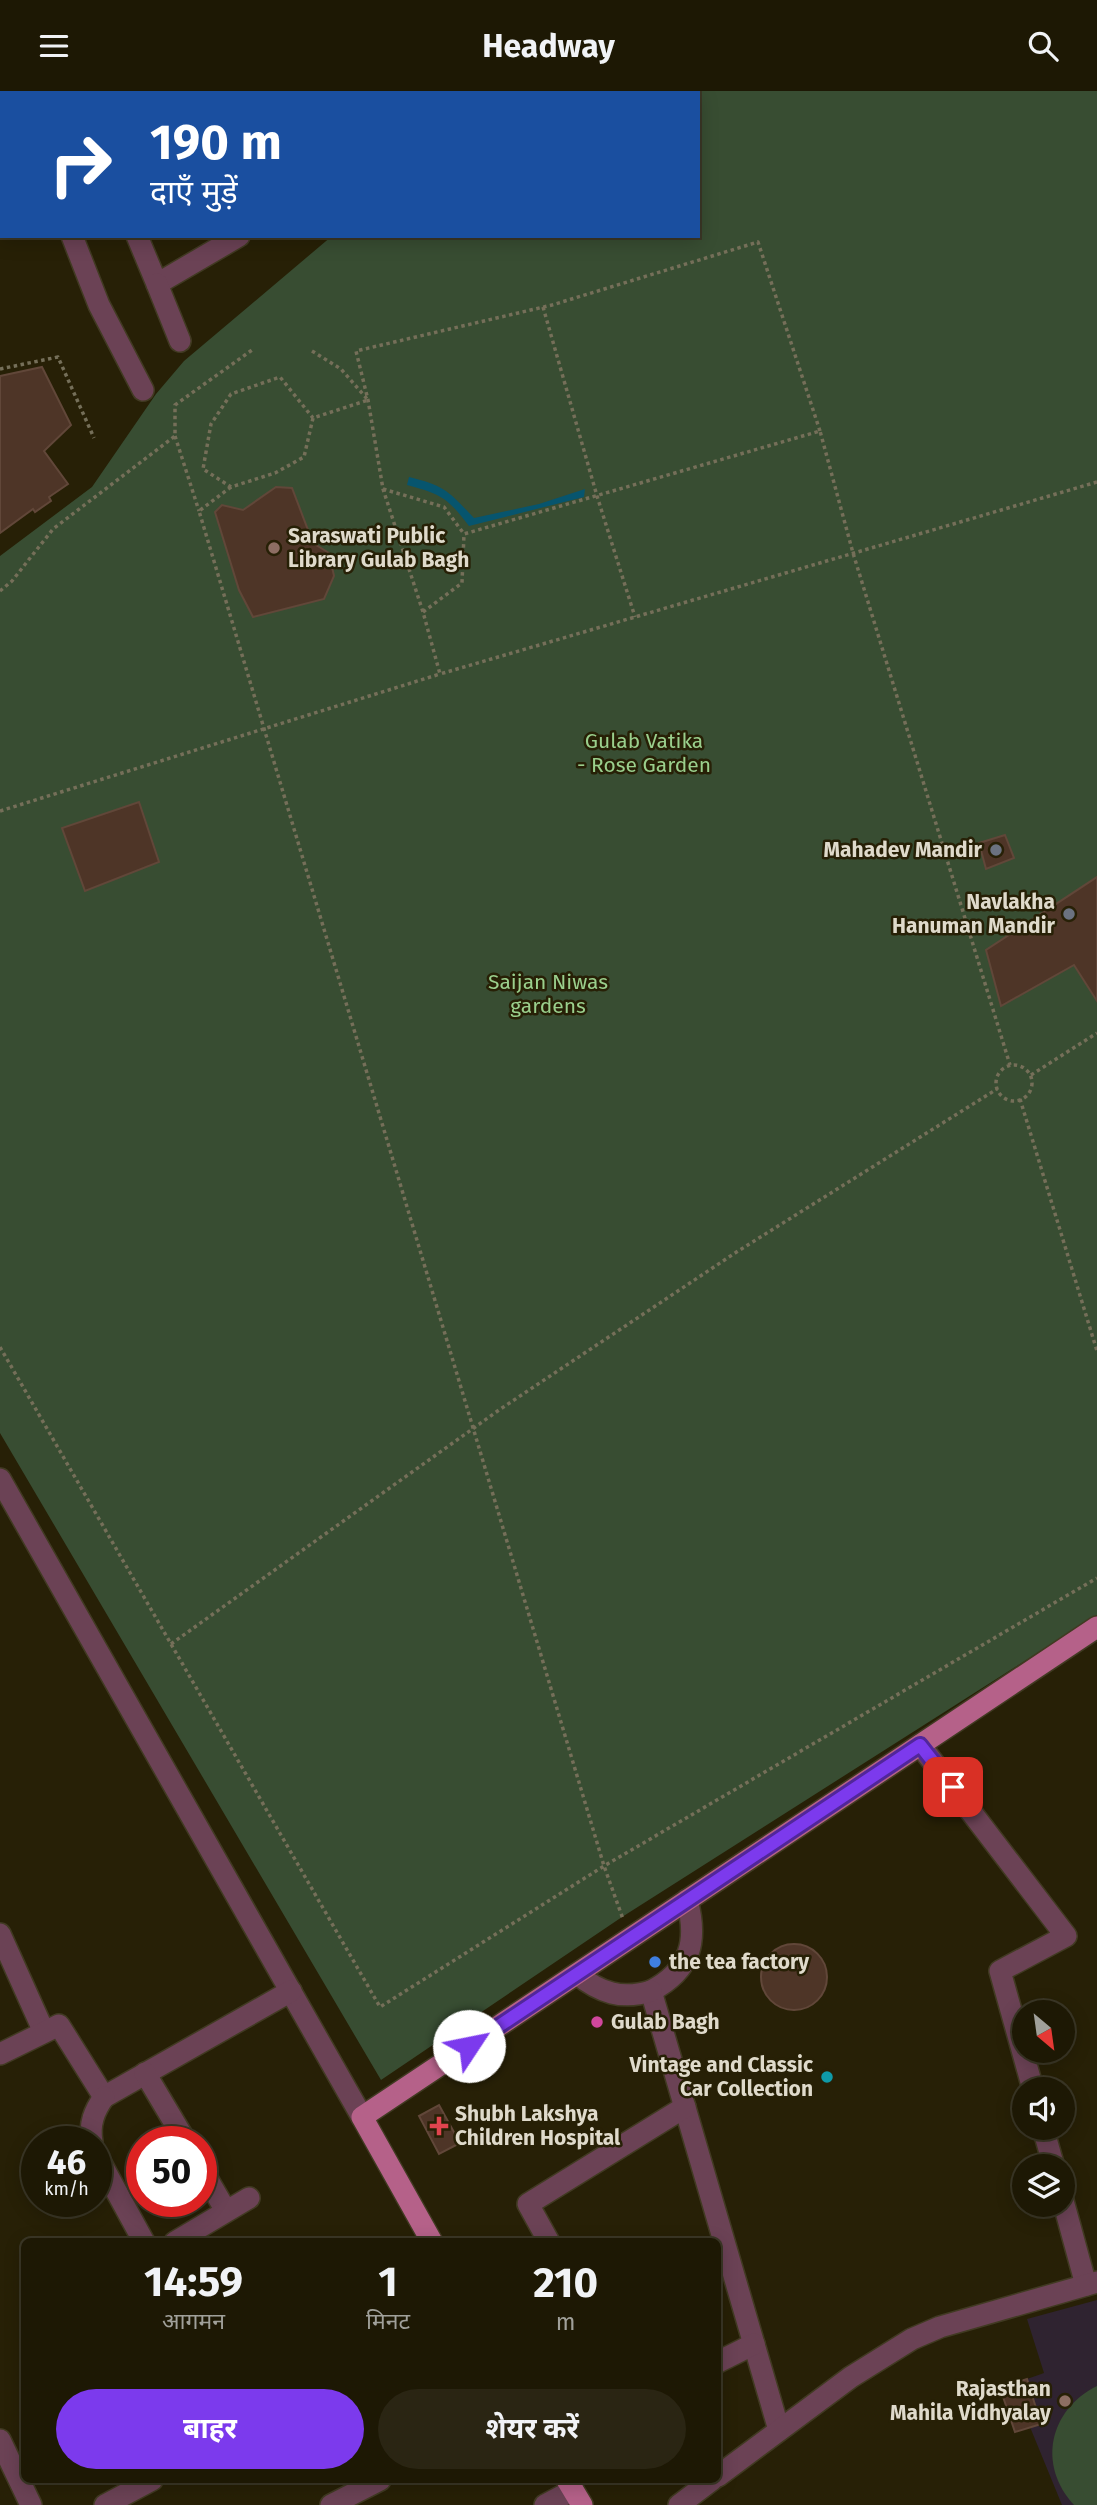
<!DOCTYPE html>
<html lang="hi">
<head>
<meta charset="utf-8">
<style>
  body { margin:0; font-family:"Fira Sans","Noto Sans Devanagari",sans-serif; background:#2a2513; color:#f1f3f6; height:100vh; display:flex; flex-direction:column; font-size:26px; white-space:nowrap }
  * { box-sizing:border-box; margin:0 }
  p { font-size:23px; color:#a0a09a }
  .icon { flex:none; width:38px; height:38px; fill:none; stroke:currentColor; stroke-width:2; stroke-linecap:round; stroke-linejoin:round }
  .map { position:relative; flex:1; overflow:hidden }
  .panel { position:absolute; left:21px; top:2147px; width:700px; height:245px; display:flex; flex-direction:column; background:#1d1804; border-radius:10px; box-shadow:0 4px 18px #0003,0 0 0 2px #3b3726 }
  .panel>* { flex:none }
  .hud { position:absolute; left:0px; top:0px; width:700px; height:147px; box-shadow:0 4px 18px #0003,0 0 0 2px #3b3726; background:#1a4fa0; color:#fff; overflow:hidden }
  .needle { width:46px; rotate:151deg }
  .controls { position:absolute; left:1012px; top:1909px; display:grid; gap:14px }
  .controls a { display:grid; place-items:center; width:63px; height:63px; border-radius:50%; background:#1d1804; box-shadow:0 4px 18px #0003,0 0 0 2px #3b3726; font-size:35px }
  .speed { position:absolute; left:21px; top:2035px; display:flex; gap:14px; font-size:35px; font-weight:700; text-align:center }
  .speed>* { display:grid; place-content:center; width:91px; height:91px; border-radius:50%; background:#1d1804; box-shadow:0 4px 18px #0003,0 0 0 2px #3b3726; line-height:1 }
  .speed small { font-size:18px; font-weight:400 }
  .speed .limit { border:10px solid #d22; background:#fff; color:#111 }
  .pin { position:absolute; display:grid; place-items:center; width:60px; height:60px; color:#fff; margin:-30px; border-radius:14px; box-shadow:0 4px 10px #0006 }
  .me { position:absolute; width:77px; margin:-38px; rotate:56deg; stroke-linejoin:round; filter:drop-shadow(0 0 5px #0008) }
  .turn { display:flex; align-items:center; gap:24px; height:147px; padding:0 35px; font-size:32px }
  .turn .icon { width:91px; height:91px; stroke-width:2.5 }
  .turn b { display:block; font-size:49px; line-height:60px }
  .eta { display:flex; justify-content:space-evenly; align-items:center; height:119px; text-align:center }
  .eta b { font-size:42px; font-weight:700; line-height:49px }
  .button { display:flex; gap:14px; margin-top:auto; padding:14px 35px }
  .button a { flex:1; height:80px; border-radius:42px; background:#7c3aed; color:#fff; font-size:28px; font-weight:700; line-height:80px; text-align:center }
  .button a+a { background:#2a2513; color:#f1f3f6 }
  header { display:flex; justify-content:space-between; align-items:center; height:91px; padding:0 35px; background:#1d1804; font-size:32px; font-weight:700 }
  .map>svg:first-child { display:block }
</style>
</head>
<body>
<header><svg class="icon" aria-label="menu" viewBox="0 0 24 24"><path d="M4 6h16M4 12h16M4 18h16"/></svg>Headway<svg class="icon" aria-label="search" viewBox="0 0 24 24"><circle cx="10" cy="10" r="6"/><path d="M15 15l6 6"/></svg></header>
<div class="map">
<svg width="1097" height="2414" viewBox="0 0 1097 2414">
  <rect width="100%" height="100%" fill="#272006"/>
  <!-- education -->
  <path fill="#2f2330" d="M1097,2209V2414H1062L1030,2336L1041,2332L1027,2288L1044,2282L1027,2228Z"/>
  <!-- green -->
  <g fill="#384d32">
    <path d="M502,0H1097V1524L622,1826L381,1989L0,1342V465L92,396L156,303L184,270L332,145H698V2H500Z"/>
    <path d="M1097,2295V2414H1074C1037,2374 1049,2319 1097,2295Z"/>
  </g>
  <!-- water -->
  <path fill="#07556e" d="M409,386C446,395 449,401 474,427L539,413L585,398L584,406L469,435C448,407 441,403 407,394Z"/>
  <!-- building -->
  <g fill="#4e3527" stroke="#614739" stroke-width="2">
    <path d="M42,276L71,334L44,360L68,393L49,406L51,410L35,421L33,418L0,442V285Z"/>
    <path d="M276,396L292,397L313,452L329,462L334,485L324,508L253,526L239,499L215,421L222,414L243,419Z"/>
    <path d="M139,711L159,771L85,800L62,737Z"/>
    <path d="M1005,744L1014,767L986,778L979,752Z"/>
    <path d="M1097,786V910L1074,874L1001,915L986,859Z"/>
    <circle cx="794" cy="1886" r="33"/>
    <path d="M439,2014L460,2052L439,2063L419,2025Z"/>
    <path d="M1027,2288L1041,2333L1015,2341L1000,2297Z"/>
  </g>
  <g fill="none" stroke-linecap="round" stroke-linejoin="round">
    <!-- minor casing -->
    <g stroke="#413a22" stroke-width="24">
      <g id="minor">
        <path d="M14,0V2"/>
        <path d="M78,0L79,2"/>
        <path d="M199,0L200,2"/>
        <path d="M417,2L419,0"/>
        <path d="M72,145L99,214L143,299"/>
        <path d="M137,145L157,193L239,145"/>
        <path d="M157,193L180,250"/>
        <path d="M0,1388L362,2026"/>
        <path d="M920,1654L1066,1845L1000,1880L1033,1998"/>
        <path d="M687,1809C698,1850 691,1879 651,1900L779,2339"/>
        <path d="M0,1843L44,1941"/>
        <path d="M577,1883C600,1902 622,1909 651,1900"/>
        <path d="M0,1963L59,1934L104,2006L291,1900"/>
        <path d="M145,1982L186,2051"/>
        <path d="M1043,2037L1054,2076"/>
        <path d="M92,2051C89,2033 94,2020 104,2006"/>
        <path d="M96,2063L144,2151"/>
        <path d="M201,2077L226,2120"/>
        <path d="M1062,2106L1086,2194"/>
        <path d="M175,2151L249,2107"/>
        <path d="M549,2151L528,2113L685,2016"/>
        <path d="M718,2271L754,2253"/>
        <path d="M0,2349L31,2414"/>
        <path d="M718,2385L851,2286L912,2248L940,2236L1097,2191"/>
        <path d="M105,2414L152,2389"/>
        <path d="M331,2414L380,2389"/>
        <path d="M545,2414L573,2399"/>
        <path d="M679,2414L712,2389"/>
      </g>
    </g>
    <!-- major casing -->
    <g stroke="#413a22" stroke-width="24">
      <g id="major">
        <path d="M432,2151L362,2026L1097,1536"/>
        <path d="M567,2389L582,2414"/>
      </g>
    </g>
    <!-- path -->
    <g stroke="#756f59" stroke-width="3.5" stroke-dasharray="3.5 3.5" stroke-linecap="butt">
      <path d="M543,216L597,405L635,526"/>
      <path d="M312,260L341,278L368,309L313,327L304,366L275,382L231,396L203,378L211,333L231,303L280,286L313,327"/>
      <path d="M0,278L58,266L94,347"/>
      <path d="M820,340L758,151L552,214L356,260L368,309L383,398L423,521L440,583L1097,391"/>
      <path d="M175,345L199,420"/>
      <path d="M231,396L199,420L604,1775L623,1828"/>
      <path d="M383,398L444,416L464,443L820,340L853,462L1010,974"/>
      <path d="M0,500L12,490L53,438L175,345V314L252,259"/>
      <path d="M423,521L462,492L464,443"/>
      <path d="M0,720L440,583"/>
      <circle cx="1014" cy="992" r="18"/>
      <path d="M1031,984L1097,942"/>
      <path d="M1020,1008L1097,1260"/>
      <path d="M0,1256L380,1916L604,1775L1097,1487"/>
      <path d="M171,1553L499,1319L735,1162L997,998"/>
    </g>
    <!-- minor -->
    <use href="#minor" stroke="#6b4255" stroke-width="21"/>
    <!-- major -->
    <use href="#major" stroke="#b56189" stroke-width="21"/>
  </g>
  <g fill="none" stroke-linecap="round" stroke-linejoin="round">
    <!-- route casing -->
    <g stroke="#51269a" stroke-width="18">
      <path id="route" d="M469,1955L920,1654L953,1696"/>
    </g>
    <!-- route -->
    <use href="#route" stroke="#7c3aed" stroke-width="12"/>
  </g>
  <!-- markers -->
  <g fill="#8d6e63" stroke="#272006" stroke-width="2.5">
    <circle cx="274" cy="457" r="7"/>
    <circle cx="1065" cy="2310" r="7"/>
  </g>
  <g fill="#6b7280" stroke="#272006" stroke-width="2.5">
    <circle cx="996" cy="759" r="7"/>
    <circle cx="1069" cy="823" r="7"/>
  </g>
  <circle fill="#3f7fe0" stroke="#272006" stroke-width="2.5" cx="655" cy="1871" r="7"/>
  <circle fill="#d1479c" stroke="#272006" stroke-width="2.5" cx="597" cy="1931" r="7"/>
  <circle fill="#0f9aa8" stroke="#272006" stroke-width="2.5" cx="827" cy="1986" r="7"/>
  <path fill="#e0444e" stroke="#272006" stroke-width="2.5" d="M435.5 2024.5h7v7h7v7h-7v7h-7v-7h-7v-7h7z"/>
  <g text-anchor="middle" stroke-width="5" stroke-linejoin="round" paint-order="stroke">
    <!-- poi labels -->
    <g font-size="21" font-weight="bold" fill="#dfdacb" stroke="#272006" text-anchor="start">
      <text x="288" y="452">Saraswati Public<tspan x="288" dy="24">Library Gulab Bagh</tspan></text>
      <text x="982" y="766" text-anchor="end">Mahadev Mandir</text>
      <text x="1055" y="818" text-anchor="end">Navlakha<tspan x="1055" dy="24">Hanuman Mandir</tspan></text>
      <text x="669" y="1878">the tea factory</text>
      <text x="611" y="1938">Gulab Bagh</text>
      <text x="813" y="1981" text-anchor="end">Vintage and Classic<tspan x="813" dy="24">Car Collection</tspan></text>
      <text x="455" y="2030">Shubh Lakshya<tspan x="455" dy="24">Children Hospital</tspan></text>
      <text x="1051" y="2305" text-anchor="end">Rajasthan<tspan x="1051" dy="24">Mahila Vidhyalay</tspan></text>
    </g>
    <!-- park labels -->
    <g font-size="21" fill="#9acf8c" stroke="#272006">
      <text x="644" y="657">Gulab Vatika<tspan x="644" dy="24">- Rose Garden</tspan></text>
      <text x="548" y="898">Saijan Niwas<tspan x="548" dy="24">gardens</tspan></text>
    </g>
  </g>
</svg>
<div class="controls">
<a><svg class="needle" viewBox="-14 -14 28 28"><path d="M0-13l5 13h-10z" fill="#e53935"/><path d="M0 13l5-13h-10z" fill="#a0a09a"/></svg></a>
<a><svg class="icon" aria-label="sound" viewBox="0 0 24 24"><path d="M4 9h4l5-4v14l-5-4H4zM17 9q2 3 0 6"/></svg></a>
<a><svg class="icon" aria-label="layers" viewBox="0 0 24 24"><path d="M12 4l9 5-9 5-9-5zM3 14l9 5 9-5"/></svg></a>
</div>
<div class="speed"><div>46<small>km/h</small></div><div class="limit">50</div></div>
<div class="pin" style="left:953px;top:1696px;background:#d93025"><svg class="icon" aria-label="arrive" viewBox="0 0 24 24"><path d="M6 21V4h12l-3 4 3 4H6"/></svg></div>
<svg class="me" style="left:469px;top:1955px" viewBox="-20 -20 40 40"><circle r="19" fill="#fff"/><path d="M0-13L10 11 0 6-10 11z" fill="#7c3aed"/></svg>
<div class="hud">
<div class="turn"><svg class="icon" aria-label="right" viewBox="0 0 24 24"><path d="M7 20v-9h11M14 6l5 5-5 5"/></svg><div><b>190 m</b>दाएँ मुड़ें</div></div>
</div>
<section class="panel">
<div class="eta">
<div><b>14:59</b><p>आगमन</p></div>
<div><b>1</b><p>मिनट</p></div>
<div><b>210</b><p>m</p></div>
</div>
<div class="button"><a>बाहर</a><a>शेयर करें</a></div>
</section>
</div>
</body>
</html>
